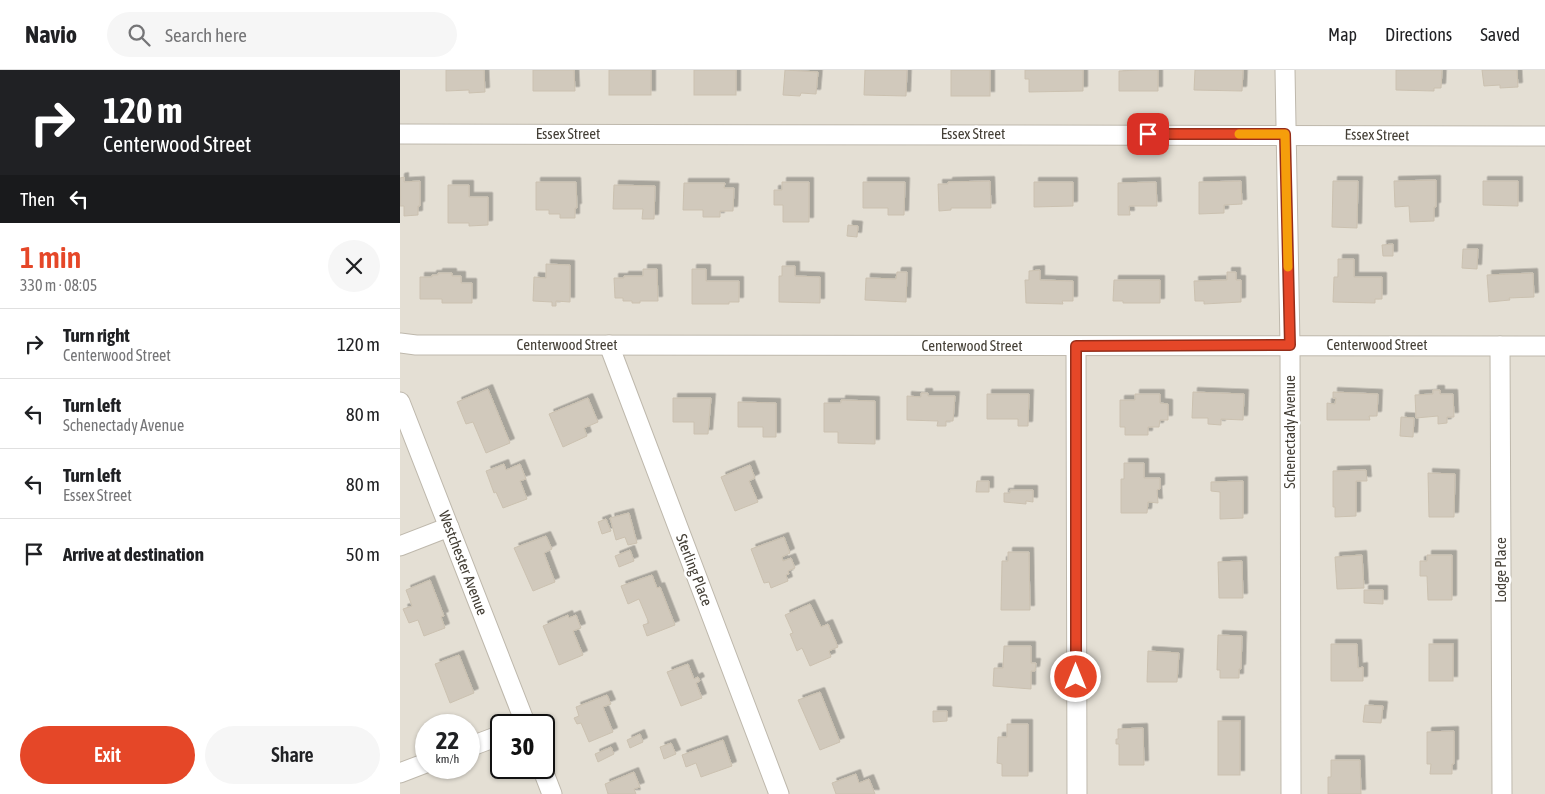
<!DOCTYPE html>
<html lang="en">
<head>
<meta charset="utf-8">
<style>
  body { margin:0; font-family:"Asap Condensed",sans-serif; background:#f6f6f6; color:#202124; height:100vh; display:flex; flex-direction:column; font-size:19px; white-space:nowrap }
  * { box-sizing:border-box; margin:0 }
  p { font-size:16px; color:#757577 }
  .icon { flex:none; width:28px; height:28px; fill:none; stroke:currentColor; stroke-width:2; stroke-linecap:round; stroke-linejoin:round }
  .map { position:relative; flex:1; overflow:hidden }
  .panel { display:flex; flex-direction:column; background:#fff; width:400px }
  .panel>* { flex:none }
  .guide { background:#202124; color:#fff; overflow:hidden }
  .speed { position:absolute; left:15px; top:644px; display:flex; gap:10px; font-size:25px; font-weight:700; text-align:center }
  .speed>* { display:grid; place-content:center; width:65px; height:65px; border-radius:50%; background:#fff; box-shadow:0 1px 4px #0004; line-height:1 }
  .speed small { font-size:12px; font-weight:400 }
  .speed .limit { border:2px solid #111; border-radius:8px; background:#fff; color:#111 }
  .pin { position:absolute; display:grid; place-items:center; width:42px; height:42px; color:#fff; margin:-21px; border-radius:10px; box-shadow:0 2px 8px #0006 }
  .me { position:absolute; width:55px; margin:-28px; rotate:0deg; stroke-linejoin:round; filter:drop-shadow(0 0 4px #0008) }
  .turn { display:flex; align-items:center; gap:18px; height:105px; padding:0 20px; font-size:22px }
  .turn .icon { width:65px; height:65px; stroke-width:2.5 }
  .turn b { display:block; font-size:35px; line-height:42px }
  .then { display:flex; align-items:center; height:48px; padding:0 20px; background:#0003; gap:10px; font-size:19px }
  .round { display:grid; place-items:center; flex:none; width:52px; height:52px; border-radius:26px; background:#f6f6f6 }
  .headline { display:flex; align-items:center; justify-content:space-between; height:85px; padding:0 20px }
  h1 { font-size:30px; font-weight:600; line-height:38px; color:#e54728 }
  .action { display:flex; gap:10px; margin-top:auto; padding:10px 20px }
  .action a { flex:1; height:58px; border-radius:30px; background:#e54728; color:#fff; font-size:20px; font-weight:600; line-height:58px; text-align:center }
  .action a+a { background:#f6f6f6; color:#202124 }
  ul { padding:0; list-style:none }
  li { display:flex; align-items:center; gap:15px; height:70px; padding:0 20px; border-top:1px solid #e0e0e0 }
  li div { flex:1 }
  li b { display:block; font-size:19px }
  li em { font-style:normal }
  header { display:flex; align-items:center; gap:30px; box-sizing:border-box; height:70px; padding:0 25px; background:#fff; border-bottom:1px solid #e0e0e0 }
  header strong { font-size:24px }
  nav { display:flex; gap:28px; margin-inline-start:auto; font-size:18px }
  .search { width:350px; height:45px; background:#f6f6f6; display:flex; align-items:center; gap:12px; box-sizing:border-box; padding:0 18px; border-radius:28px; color:#757577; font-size:19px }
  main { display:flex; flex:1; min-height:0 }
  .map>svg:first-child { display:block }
</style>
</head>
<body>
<header>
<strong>Navio</strong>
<div class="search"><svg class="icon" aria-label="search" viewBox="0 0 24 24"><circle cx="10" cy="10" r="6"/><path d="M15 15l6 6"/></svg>Search here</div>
<nav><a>Map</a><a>Directions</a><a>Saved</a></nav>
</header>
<main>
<section class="panel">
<div class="guide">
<div class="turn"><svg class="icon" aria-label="right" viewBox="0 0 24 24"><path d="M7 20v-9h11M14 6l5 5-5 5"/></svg><div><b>120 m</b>Centerwood Street</div></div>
<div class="then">Then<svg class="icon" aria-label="left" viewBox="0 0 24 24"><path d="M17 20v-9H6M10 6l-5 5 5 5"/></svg></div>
</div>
<div class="headline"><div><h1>1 min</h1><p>330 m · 08:05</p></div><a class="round"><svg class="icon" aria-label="close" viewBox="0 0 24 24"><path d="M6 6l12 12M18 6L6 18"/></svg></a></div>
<ul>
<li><svg class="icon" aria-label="right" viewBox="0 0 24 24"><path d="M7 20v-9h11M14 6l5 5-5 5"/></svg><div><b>Turn right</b><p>Centerwood Street</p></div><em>120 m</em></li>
<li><svg class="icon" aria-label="left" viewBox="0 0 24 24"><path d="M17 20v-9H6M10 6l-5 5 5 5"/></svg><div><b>Turn left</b><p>Schenectady Avenue</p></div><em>80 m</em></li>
<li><svg class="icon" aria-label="left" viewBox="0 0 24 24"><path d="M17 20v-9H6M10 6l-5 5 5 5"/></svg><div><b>Turn left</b><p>Essex Street</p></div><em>80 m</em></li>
<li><svg class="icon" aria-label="arrive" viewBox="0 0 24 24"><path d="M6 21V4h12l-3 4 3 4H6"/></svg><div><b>Arrive at destination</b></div><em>50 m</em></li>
</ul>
<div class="action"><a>Exit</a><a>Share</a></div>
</section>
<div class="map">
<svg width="1145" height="724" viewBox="0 0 1145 724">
  <defs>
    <filter id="shadow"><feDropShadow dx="4.5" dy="-4.5" stdDeviation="0" flood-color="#0004"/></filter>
  </defs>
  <rect width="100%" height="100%" fill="#f1ede5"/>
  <!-- residential -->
  <path fill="#e4dfd4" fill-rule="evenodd" d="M0,0H1145V724H0ZM26,655H69V698H26ZM101,655H144V698H101Z"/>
  <!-- building -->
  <g fill="#d1c9bc" stroke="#cbc1b0" filter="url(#shadow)">
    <path d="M46,0H84L85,22L69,23V20L46,21Z"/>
    <path d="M133,0H174L175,21H133Z"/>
    <rect x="209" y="0" width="42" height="25"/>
    <rect x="294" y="0" width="42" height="25"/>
    <path d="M385,0L418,2L416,24L401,23L400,26L383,25Z"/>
    <path d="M465,0H507L506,26L464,25Z"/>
    <rect x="551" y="0" width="39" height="26"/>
    <path d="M625,0H683V21L629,22V9H625Z"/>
    <path d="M740,0H758V21H719V1Z"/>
    <path d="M795,0H843L842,21L794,20Z"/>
    <path d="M996,0H1042L1041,18H1034V21L996,20Z"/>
    <path d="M1082,0H1117L1118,17L1100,18V15L1084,16Z"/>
    <path d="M4,107V112L20,111V136H18V145L4,146V136H0V108Z"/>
    <path d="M1036,110V137H1034V151L1010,152L1009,136L995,137L994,111Z"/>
    <path d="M590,111L591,138H551V140L539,141L538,114H548V112Z"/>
    <path d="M841,111L842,134L824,135V143L799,144V112Z"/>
    <path d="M933,111H958L957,158L932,157Z"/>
    <path d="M1083,111H1118V136L1083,135Z"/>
    <path d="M136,112H176L177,138H175V148H160V144H149V140H136Z"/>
    <path d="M382,112H409V152H383V135H374V120H382Z"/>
    <path d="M463,112H505L504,145H488V138H463Z"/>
    <path d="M634,112H673V136L634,137Z"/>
    <path d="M756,112L757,136H729L730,145H718V113Z"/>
    <path d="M284,113H325L324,118H334L333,141H320V147H303V140H283Z"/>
    <path d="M48,115H69V127H88V155L69,156V153H48Z"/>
    <path d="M214,115L255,116L254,149H242L243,139H213Z"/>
    <path d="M448,155L458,156L457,167L447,166Z"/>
    <path d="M993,174V186H983L982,175Z"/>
    <path d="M1063,179H1078L1077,199L1062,198Z"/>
    <path d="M938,189H954V207H982V229H975V233L933,232L934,207H938Z"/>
    <path d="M146,194L170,195V232L156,231V236H152V232L133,231L134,207L146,208Z"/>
    <path d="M382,196H395V206L420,207V233L379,232V206H382Z"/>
    <path d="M243,199H257L258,231H240V233H232V231H223V228H215L214,208H224V206H243Z"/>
    <path d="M292,199H306V211H339V232H329V234H292Z"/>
    <path d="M640,200V210L673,211V231H662L663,234L626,233L625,210H629V201Z"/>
    <path d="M497,202H507L506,232L465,230L466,208L496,209Z"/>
    <path d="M827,202H836V210H841V232L804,234V231H795L794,211L827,210Z"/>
    <path d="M38,203H52V206H61V213H72V233H42V229H20V207H32V205H38Z"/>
    <path d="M1133,203L1134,227L1109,228L1110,230L1089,232L1087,205Z"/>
    <path d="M714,210H760V233H723V231H713Z"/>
    <path d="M88,319L110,373L86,383L73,352L66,354L57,332Z"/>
    <path d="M1033,320H1040V324H1053L1054,347H1047V353L1038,354V346L1016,348L1015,325L1033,324Z"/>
    <path d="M793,322L844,324L843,350L821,349V355L808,354V348H792Z"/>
    <path d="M933,322L978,324L977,346H969L970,350H927V333L935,334L936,328H933Z"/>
    <path d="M521,323H528V326H555L553,351H546V356H537L538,351L507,350V326L521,327Z"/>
    <path d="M587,324H629L628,356H618V349H587Z"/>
    <path d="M735,324H760V333L768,334V350H760L759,357H748V365H725V357H720V330H735Z"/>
    <path d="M188,328L198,352L184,358L187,366L163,377L149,344Z"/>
    <path d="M273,328H311L308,364H294V352H273Z"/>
    <path d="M441,330L475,331V374L438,373V362H424V333H441Z"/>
    <path d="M338,332L376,333V367H363V357H338Z"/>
    <path d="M1001,347L1014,348L1013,367L1000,366Z"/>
    <path d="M724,393H744V408H760V419L757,420L758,433L748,432L747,443H721V409H724Z"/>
    <path d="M104,394L106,400L120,394L126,409L120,411L127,429L103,438L96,422L94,423L86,401Z"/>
    <path d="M350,395L355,408L349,411L358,432L335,441L321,407Z"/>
    <path d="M966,400L967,411H956V446L935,447V437H933V401Z"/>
    <path d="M1028,403L1055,404L1054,447H1029Z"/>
    <path d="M577,411H589V422H576Z"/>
    <path d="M843,411V448L820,449V422L811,421V412Z"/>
    <path d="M610,420H633V432L626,431V434L604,432V423H610Z"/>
    <path d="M229,443L237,473L228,475L225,467L216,470L210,448Z"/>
    <path d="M206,449L211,461L202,464L198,452Z"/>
    <path d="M146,466L152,479L144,483L155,512L133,521L114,478Z"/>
    <path d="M384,467L390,483L382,487L383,491L391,488L395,498L388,501L389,504L386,505L388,511L371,518L369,512L364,513L351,479Z"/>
    <path d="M230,480L234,491L219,497L215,486Z"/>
    <path d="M608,482H629L630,540H601L602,491H608Z"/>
    <path d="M962,485L964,518L937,519L935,487Z"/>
    <path d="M1027,485H1052V530H1028L1027,506H1020V491H1027Z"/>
    <path d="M842,491L843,528H819L818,492Z"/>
    <path d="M252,505L257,518L260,517L275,555L247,566L243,555L249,553L239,529L228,534L221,516Z"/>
    <path d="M30,510L44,546L41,547L45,558L24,566L18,550L9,553L3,539L12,536L6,520Z"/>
    <path d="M964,520H983V534L964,533Z"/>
    <path d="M410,534L421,557L428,554L438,577L429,581L431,587L410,596L402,578L397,581L390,564L393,563L385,545Z"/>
    <path d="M168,545L169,548L176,545L181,558L173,561L183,585L159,595L143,556Z"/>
    <path d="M818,565L842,566L841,599H839V608H820V600H817Z"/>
    <path d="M931,574H957L958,598L963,597V611H931Z"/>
    <rect x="1029" y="574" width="24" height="37"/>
    <path d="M604,576H631V593H636L635,601H631V619L593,616L594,598H603Z"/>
    <path d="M748,581L779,583L777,612H747Z"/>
    <path d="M59,585L74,623L50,633L35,594Z"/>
    <path d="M288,594L294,609L298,607L300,611L296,613L302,628L281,636L267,602Z"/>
    <path d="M420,622L440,672L420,680L398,630Z"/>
    <path d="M207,625L211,634L203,637L213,662L189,672L181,653L177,654L174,648L179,646L176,637Z"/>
    <path d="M965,635L983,636L981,653L963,652Z"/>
    <path d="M533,641H547V651L533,652Z"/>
    <rect x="818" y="651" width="22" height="54"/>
    <path d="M607,654H628V706H602V694L597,693L598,667H607Z"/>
    <path d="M743,658L744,695H719V674H716V669H718V659Z"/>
    <path d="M1054,661V694H1052V704H1030L1031,694H1027V662Z"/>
    <path d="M240,664L243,672L230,678L227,670Z"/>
    <path d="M323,670L332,696L301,707L296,693L286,697L282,685Z"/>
    <path d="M271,673L276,684L264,689L260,677Z"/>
    <path d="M211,677L214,684L198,692L195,684Z"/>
    <path d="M931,690H960L961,724H928V707H931Z"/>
    <path d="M234,702L240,717L234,719L236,724H208L205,714Z"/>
    <path d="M456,704L459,713L469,709L475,724H436L432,713Z"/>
  </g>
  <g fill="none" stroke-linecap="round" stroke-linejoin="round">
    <!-- street casing -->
    <g stroke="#beb8ac" stroke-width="21">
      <g id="street">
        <path d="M885,0L890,275L891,724"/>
        <path d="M0,64L1145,66"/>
        <path d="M0,273L16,275L1145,276"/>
        <path d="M209,275L379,724"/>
        <path d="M676,276L677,724"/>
        <path d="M1100,276L1102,724"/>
        <path d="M0,332L126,655"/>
        <path d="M0,476L49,457"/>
        <path d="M69,677L101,665"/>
        <path d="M142,698L152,724"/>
        <path d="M0,703L26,693"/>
      </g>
    </g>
    <!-- street -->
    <use href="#street" stroke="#fff" stroke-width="19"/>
  </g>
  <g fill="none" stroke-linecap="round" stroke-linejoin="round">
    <!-- route casing -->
    <g stroke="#952e1a" stroke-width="12">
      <path id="route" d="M676,607V276L890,275L885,64H748"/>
    </g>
    <!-- route -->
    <use href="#route" stroke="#e54728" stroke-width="9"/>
    <!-- slow -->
    <path stroke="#f59e0b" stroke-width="9" d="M839,64H885L888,197"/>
  </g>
  <g text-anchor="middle" stroke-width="5" stroke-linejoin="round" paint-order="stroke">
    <!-- street labels -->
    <g font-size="15" fill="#433e35" stroke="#fff">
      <text x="168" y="69">Essex Street</text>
      <text x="573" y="69">Essex Street</text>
      <text transform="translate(977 65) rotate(1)" y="5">Essex Street</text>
      <text x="167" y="280">Centerwood Street</text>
      <text x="977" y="280">Centerwood Street</text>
      <text x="572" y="281">Centerwood Street</text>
      <text transform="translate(890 362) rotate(-90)" y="5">Schenectady Avenue</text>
      <text transform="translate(63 493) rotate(69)" y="5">Westchester Avenue</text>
      <text transform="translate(294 500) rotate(69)" y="5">Sterling Place</text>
      <text transform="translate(1101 500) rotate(-90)" y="5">Lodge Place</text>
    </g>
  </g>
</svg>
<div class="speed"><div>22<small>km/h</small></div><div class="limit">30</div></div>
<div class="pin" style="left:748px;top:64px;background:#d93025"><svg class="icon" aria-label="arrive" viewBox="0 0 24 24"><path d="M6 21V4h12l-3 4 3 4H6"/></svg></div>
<svg class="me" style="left:676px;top:607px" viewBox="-20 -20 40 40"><circle r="17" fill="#e54728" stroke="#fff" stroke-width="3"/><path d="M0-11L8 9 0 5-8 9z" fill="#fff"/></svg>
</div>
</main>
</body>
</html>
